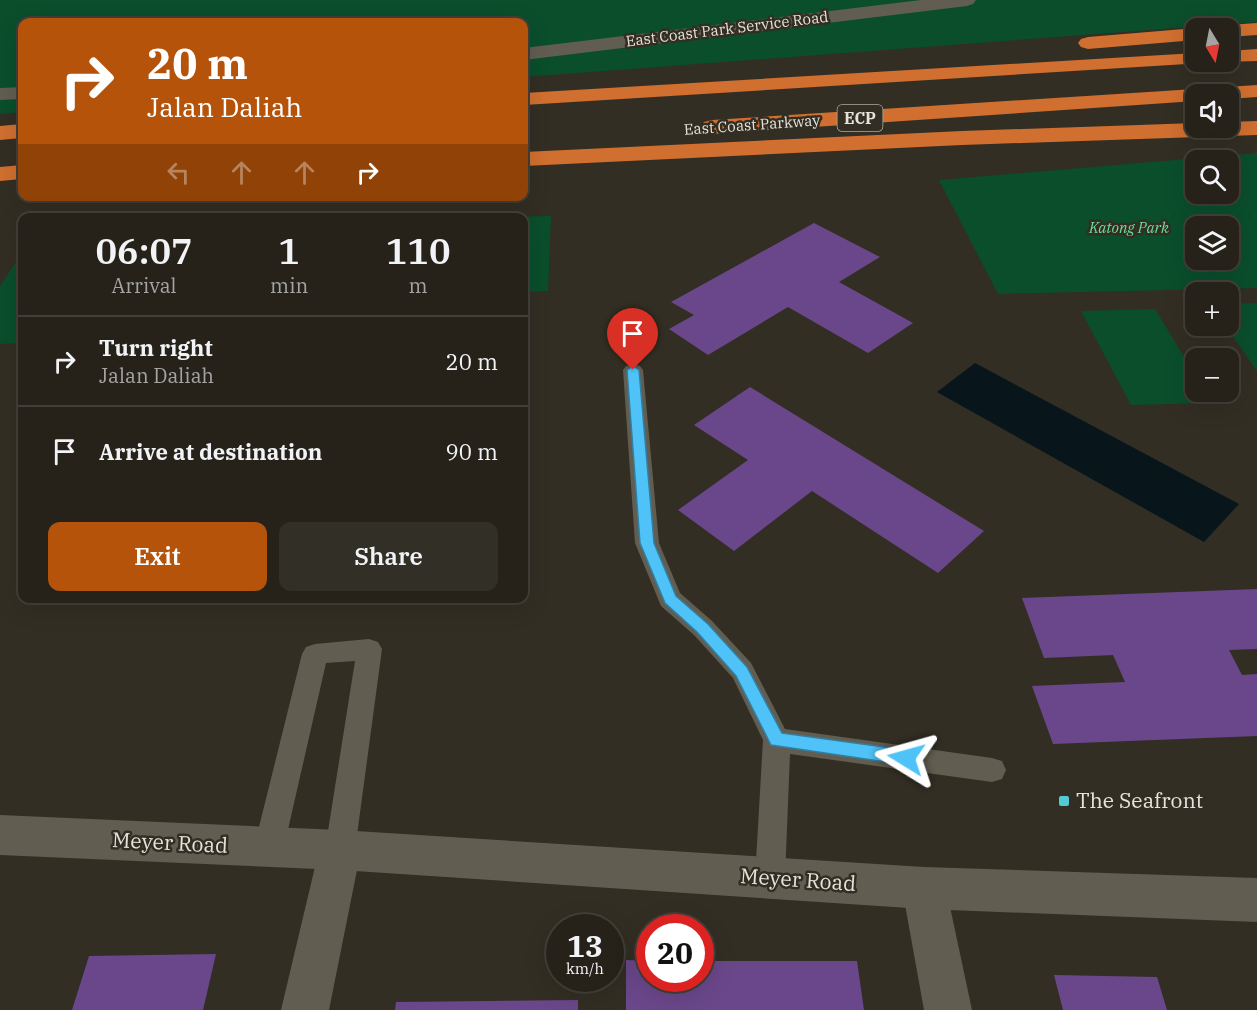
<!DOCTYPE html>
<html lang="en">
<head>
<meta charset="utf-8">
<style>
  body { margin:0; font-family:"IBM Plex Serif",serif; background:#322f27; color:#f1f3f6; height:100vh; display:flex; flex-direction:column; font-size:22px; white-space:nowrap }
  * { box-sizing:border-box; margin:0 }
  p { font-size:20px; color:#a4a4a2 }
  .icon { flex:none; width:33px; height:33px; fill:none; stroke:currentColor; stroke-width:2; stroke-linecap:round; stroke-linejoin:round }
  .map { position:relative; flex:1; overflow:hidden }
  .drawer { position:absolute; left:18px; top:213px; width:510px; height:390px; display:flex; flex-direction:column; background:#26221a; border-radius:12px; box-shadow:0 6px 24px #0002,0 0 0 2px #423f39 }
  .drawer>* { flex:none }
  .banner { position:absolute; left:18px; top:18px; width:510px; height:183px; border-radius:12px; box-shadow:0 6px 24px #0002,0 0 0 2px #423f39; background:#b45309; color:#fff; overflow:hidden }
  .needle { width:39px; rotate:170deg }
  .controls { position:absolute; left:1185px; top:18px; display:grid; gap:12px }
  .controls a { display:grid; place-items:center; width:54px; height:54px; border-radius:12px; background:#26221a; box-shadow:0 6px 24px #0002,0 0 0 2px #423f39; font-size:30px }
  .speed { position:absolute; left:546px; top:914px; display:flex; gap:12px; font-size:30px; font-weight:700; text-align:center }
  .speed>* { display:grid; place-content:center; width:78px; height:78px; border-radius:50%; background:#26221a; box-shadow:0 6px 24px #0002,0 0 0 2px #423f39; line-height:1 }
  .speed small { font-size:15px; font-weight:400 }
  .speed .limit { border:9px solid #d22; background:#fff; color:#111 }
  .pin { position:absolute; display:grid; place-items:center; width:51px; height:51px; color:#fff; margin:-62px -26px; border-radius:50% 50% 50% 0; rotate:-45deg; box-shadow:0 0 6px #0007 }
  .pin .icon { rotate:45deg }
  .me { position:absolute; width:66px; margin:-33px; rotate:278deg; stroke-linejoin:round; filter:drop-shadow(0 0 4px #0008) }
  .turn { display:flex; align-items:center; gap:21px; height:126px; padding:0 30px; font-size:27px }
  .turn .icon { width:78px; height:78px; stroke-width:2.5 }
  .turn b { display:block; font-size:42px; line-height:51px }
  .lanes { display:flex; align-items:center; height:57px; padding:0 30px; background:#0003; justify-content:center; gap:30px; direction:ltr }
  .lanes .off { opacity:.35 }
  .eta { display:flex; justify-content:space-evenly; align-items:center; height:102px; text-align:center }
  .eta b { font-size:36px; font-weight:600; line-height:42px }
  .primary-button { display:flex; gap:12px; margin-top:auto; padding:12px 30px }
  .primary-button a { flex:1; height:69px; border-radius:12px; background:#b45309; color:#fff; font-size:24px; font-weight:600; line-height:69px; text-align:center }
  .primary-button a+a { background:#322f27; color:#f1f3f6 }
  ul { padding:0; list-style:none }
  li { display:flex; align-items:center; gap:18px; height:90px; padding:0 30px; border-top:2px solid #423f39 }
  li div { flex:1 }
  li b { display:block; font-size:22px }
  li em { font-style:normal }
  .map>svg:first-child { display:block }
</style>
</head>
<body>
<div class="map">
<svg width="1257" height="1010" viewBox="0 0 1257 1010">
  <rect width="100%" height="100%" fill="#322e23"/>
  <!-- green -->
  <g fill="#0a4e2c" fill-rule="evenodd">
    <path d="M0,0H1257V22L524,77V22H22V112L0,114Z"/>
    <path d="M1257,153V288L998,294L939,180ZM1228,160V194H1196V160ZM1196,226H1228V260H1196Z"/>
    <path d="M551,216L548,291L524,292V218L484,217Z"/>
    <path d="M22,253V343L0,344V286Z"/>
    <path d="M1257,303V371L1226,326H1228L1229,304Z"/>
    <path d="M1155,309L1195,375L1196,392H1206L1213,403L1131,405L1081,311Z"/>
  </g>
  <!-- water -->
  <path fill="#08161c" d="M975,363L1239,504L1204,542L937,392Z"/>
  <!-- building -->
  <g fill="#6a478a">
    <path d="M814,223L880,257L839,282L913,323L868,353L788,307L708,355L669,329L694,315L671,302Z"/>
    <path d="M750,387L984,531L938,573L812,491L734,551L678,510L748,460L694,425Z"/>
    <path d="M1257,589V649L1229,650L1242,675L1257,674V736L1053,744L1032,686L1125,682L1113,655L1044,658L1022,598Z"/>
    <path d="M216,954L203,1010H72L89,956Z"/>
    <path d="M626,960L650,961V978H700V961H857L864,1010H626Z"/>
    <path d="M1054,975L1157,977L1167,1010H1063Z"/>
    <path d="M578,1000V1010H395L396,1002Z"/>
  </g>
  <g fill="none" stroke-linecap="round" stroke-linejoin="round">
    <!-- lane -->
    <g fill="#625d51" fill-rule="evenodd">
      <path d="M633,364L640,366L643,370L659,543L680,593L712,621L751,663L785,729L992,758L1002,761L1006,770L1002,779L992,782L790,754L785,878L781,888L770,892L759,888L755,878L763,740L733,678L694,635L661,606L635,543L623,370L626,366Z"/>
      <path d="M369,639L378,642L382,649L355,850L350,860L340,864L330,860L325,850L355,661L326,663L284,847L279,857L269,861L259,857L254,847L302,654L306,647L315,644Z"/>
    </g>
    <!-- street -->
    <g fill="#625d51" fill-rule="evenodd">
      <path d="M921,0H976L973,4L967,6L524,60V48Z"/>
      <path d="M22,87V99L0,100V88Z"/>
      <path d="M340,830L355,836L361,850L329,1010H281L319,850L325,836Z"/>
      <path d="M924,867L940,873L946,888L972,1010H924L902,888L908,873Z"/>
    </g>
    <!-- secondary -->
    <path fill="#625d51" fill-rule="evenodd" d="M0,815L340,830L924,867L1257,878V922L924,909L340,870L0,855Z"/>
    <!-- highway -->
    <g fill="#d06f30" fill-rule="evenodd">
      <path d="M1257,23V35L1228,37V28H1220L1228,25Z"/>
      <path d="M1196,28V40L1088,49L1081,47L1078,43L1081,39L1088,37Z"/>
      <path d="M1257,49V61L1222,62H1228V51Z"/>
      <path d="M1196,53V62H1204L1203,63L524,105V93Z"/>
      <path d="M1257,85V97L1228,99V94H1196V101L712,134L704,132L701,127L704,122L712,120Z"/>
      <path d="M1257,121V135L962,145L524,166V152L962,131L1196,123V128H1228V122Z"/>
      <path d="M22,124V138L0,140V126Z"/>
      <path d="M22,165V179L0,181V167Z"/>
    </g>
  </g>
  <!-- route -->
  <path fill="#4fc3f7" stroke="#337fa1" stroke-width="1.5" d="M633,366L639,370L654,543L676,596L708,624L747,667L782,733L906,750L912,753L914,758L912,763L906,765L771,745L736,676L697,632L665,603L640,543L627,370Z"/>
  <!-- markers -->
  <rect fill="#51ccd2" stroke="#322e23" stroke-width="2" x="1058" y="795" width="12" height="12" rx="3"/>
  <g text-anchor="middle" stroke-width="5" stroke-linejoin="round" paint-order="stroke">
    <!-- far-street labels -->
    <g font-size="15" fill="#e5e2db" stroke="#322e23">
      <text transform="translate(727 29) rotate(-7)" y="5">East Coast Park Service Road</text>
      <text transform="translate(752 125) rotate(-4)" y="5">East Coast Parkway</text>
    </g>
    <!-- far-park labels -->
    <g font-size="15" font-style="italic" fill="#6ddd99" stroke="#322e23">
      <text x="1129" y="233">Katong Park</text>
    </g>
    <!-- shield labels -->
    <rect fill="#322e23" stroke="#afaca4" stroke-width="1.5" x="837.5" y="105" width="45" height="26" rx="4.5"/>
    <g font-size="16" font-weight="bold" fill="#e5e2db">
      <text x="860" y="124">ECP</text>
    </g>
    <!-- near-poi labels -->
    <g font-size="21" fill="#e5e2db" stroke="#322e23" text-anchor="start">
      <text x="1076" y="808">The Seafront</text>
    </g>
    <!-- near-street labels -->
    <g font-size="21" fill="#e5e2db" stroke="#322e23">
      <text transform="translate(170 843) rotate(3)" y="7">Meyer Road</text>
      <text transform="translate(798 880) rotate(4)" y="7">Meyer Road</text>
    </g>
  </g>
</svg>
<div class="controls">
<a><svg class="needle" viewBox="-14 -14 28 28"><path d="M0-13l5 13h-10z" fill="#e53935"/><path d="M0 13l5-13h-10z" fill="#a4a4a2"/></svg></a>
<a><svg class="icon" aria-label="sound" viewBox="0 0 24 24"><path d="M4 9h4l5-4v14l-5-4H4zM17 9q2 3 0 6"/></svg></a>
<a><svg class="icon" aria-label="search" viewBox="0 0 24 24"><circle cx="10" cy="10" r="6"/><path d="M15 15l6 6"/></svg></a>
<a><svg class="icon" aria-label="layers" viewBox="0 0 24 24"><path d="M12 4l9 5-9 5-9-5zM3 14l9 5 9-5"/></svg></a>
<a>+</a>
<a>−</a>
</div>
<div class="speed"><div>13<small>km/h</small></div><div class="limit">20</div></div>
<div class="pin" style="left:633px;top:370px;background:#d93025"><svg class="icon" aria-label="arrive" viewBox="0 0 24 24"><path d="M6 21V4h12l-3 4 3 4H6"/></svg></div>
<svg class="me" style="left:906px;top:758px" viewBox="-20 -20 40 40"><path d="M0-17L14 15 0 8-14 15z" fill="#4fc3f7" stroke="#fff" stroke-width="4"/></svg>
<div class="banner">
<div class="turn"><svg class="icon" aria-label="right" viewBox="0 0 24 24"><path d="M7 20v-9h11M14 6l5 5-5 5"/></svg><div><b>20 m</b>Jalan Daliah</div></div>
<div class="lanes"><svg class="icon off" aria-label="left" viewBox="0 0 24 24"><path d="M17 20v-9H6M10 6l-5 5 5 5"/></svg><svg class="icon off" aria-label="ahead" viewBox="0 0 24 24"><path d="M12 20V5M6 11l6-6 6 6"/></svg><svg class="icon off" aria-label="ahead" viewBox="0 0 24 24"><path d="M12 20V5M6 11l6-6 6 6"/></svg><svg class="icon" aria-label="right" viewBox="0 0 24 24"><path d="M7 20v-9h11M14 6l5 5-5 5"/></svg></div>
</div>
<section class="drawer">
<div class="eta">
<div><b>06:07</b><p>Arrival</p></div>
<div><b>1</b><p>min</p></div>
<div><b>110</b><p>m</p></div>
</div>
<ul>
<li><svg class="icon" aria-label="right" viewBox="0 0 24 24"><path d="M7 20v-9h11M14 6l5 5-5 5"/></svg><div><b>Turn right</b><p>Jalan Daliah</p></div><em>20 m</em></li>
<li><svg class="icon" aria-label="arrive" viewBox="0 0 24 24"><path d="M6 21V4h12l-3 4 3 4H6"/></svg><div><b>Arrive at destination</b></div><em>90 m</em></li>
</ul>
<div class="primary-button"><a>Exit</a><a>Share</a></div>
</section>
</div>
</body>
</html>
